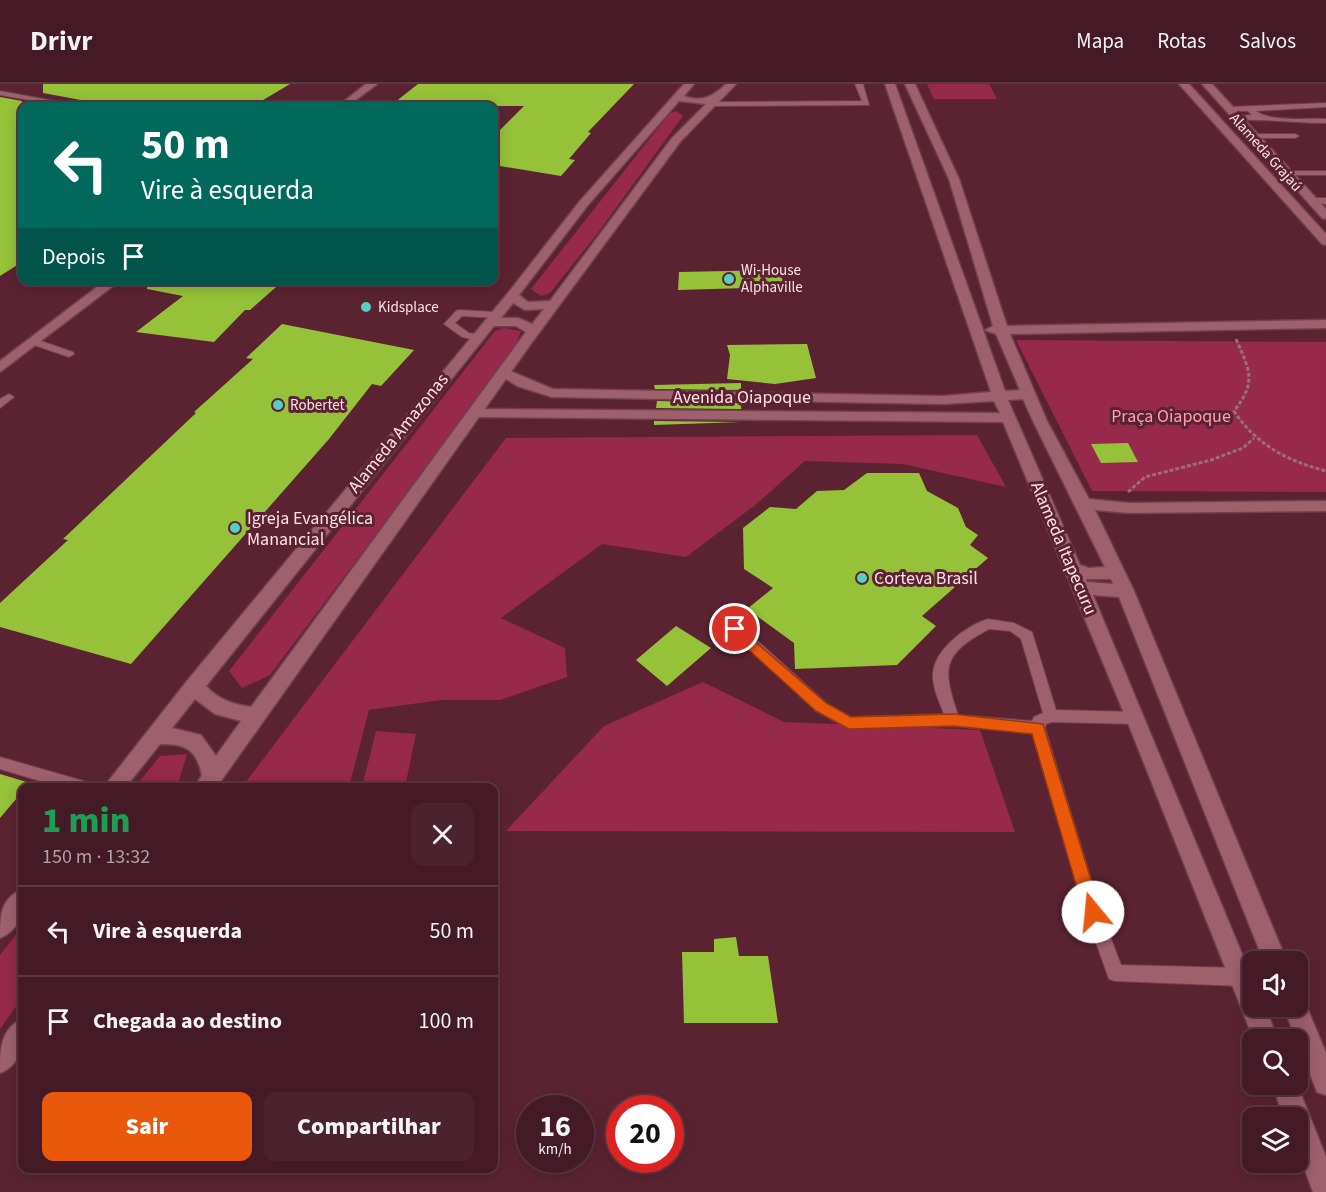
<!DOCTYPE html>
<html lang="pt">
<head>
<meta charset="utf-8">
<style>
  body { margin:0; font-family:"Source Sans 3",sans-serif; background:#4b232e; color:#f1f3f6; height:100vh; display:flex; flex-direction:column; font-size:22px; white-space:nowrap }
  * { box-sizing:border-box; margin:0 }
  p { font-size:20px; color:#afa1a7 }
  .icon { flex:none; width:33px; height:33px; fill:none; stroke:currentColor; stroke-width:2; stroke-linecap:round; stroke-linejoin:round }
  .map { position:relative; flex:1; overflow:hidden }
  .drawer { position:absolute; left:18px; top:699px; width:480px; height:390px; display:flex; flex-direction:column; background:#441a26; border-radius:12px; box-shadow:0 3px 15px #0003,0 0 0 2px #5c3843 }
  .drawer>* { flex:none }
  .hud { position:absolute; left:18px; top:18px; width:480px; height:183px; border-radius:12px; box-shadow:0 3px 15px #0003,0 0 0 2px #5c3843; background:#00695c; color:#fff; overflow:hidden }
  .tools { position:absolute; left:1242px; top:867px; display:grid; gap:12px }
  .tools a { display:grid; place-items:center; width:66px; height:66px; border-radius:12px; background:#441a26; box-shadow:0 3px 15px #0003,0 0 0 2px #5c3843; font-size:30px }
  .speed { position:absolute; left:516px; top:1011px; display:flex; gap:12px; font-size:30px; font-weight:700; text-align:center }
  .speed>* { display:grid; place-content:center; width:78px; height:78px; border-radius:50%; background:#441a26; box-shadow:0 3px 15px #0003,0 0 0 2px #5c3843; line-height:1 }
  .speed small { font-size:15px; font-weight:400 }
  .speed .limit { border:9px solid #d22; background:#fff; color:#111 }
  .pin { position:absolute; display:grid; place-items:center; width:51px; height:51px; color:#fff; margin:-26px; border:3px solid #fff; border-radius:50%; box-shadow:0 2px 6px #0007 }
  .me { position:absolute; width:66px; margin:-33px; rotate:343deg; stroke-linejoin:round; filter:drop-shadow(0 0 4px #0008) }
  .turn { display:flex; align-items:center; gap:21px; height:126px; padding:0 24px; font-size:27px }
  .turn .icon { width:78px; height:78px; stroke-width:2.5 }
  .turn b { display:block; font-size:42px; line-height:51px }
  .then { display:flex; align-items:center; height:57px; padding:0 24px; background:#0003; gap:12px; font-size:22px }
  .round { display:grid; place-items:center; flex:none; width:63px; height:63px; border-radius:12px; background:#4b232e }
  .head { display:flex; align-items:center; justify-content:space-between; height:102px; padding:0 24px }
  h1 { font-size:36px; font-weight:800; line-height:45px; color:#1e9e55 }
  .cta { display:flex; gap:12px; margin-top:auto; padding:12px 24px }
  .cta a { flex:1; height:69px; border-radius:12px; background:#ea580c; color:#fff; font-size:24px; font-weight:800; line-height:69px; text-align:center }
  .cta a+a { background:#4b232e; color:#f1f3f6 }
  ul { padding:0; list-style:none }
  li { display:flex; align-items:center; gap:18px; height:90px; padding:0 24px; border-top:2px solid #5c3843 }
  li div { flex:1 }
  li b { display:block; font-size:22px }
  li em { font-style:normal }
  header { display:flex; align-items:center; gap:36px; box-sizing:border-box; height:84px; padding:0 30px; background:#441a26; border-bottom:2px solid #5c3843 }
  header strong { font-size:28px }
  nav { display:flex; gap:33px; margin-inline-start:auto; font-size:21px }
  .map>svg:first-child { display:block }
</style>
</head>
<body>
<header>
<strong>Drivr</strong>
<nav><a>Mapa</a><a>Rotas</a><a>Salvos</a></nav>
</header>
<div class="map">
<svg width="1326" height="1108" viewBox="0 0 1326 1108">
  <rect width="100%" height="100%" fill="#5b2332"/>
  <!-- green -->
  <g fill="#97294c">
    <path d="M927,0H989L997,15H934Z"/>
    <path d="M676,27L683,32L594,154L550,209L541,212L531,205L669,30Z"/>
    <path d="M504,244L521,247L513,269L270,591L242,604L229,587L495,247Z"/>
    <path d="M1016,256L1326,258V408L1092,407Z"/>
    <path d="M977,351L1006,403L903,380L805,377L754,422L686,473L602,460L501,534L565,564L567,593L500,616H441L369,626L349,703H242L506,354Z"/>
    <path d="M703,598L784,638L980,646L1015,748L506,747L604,642Z"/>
    <path d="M376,647L416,650L405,703H362Z"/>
    <path d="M187,670L177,703H135L160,672Z"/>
    <path d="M22,843V914L0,945V871Z"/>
  </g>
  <!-- building -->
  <g fill="#95c238">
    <path d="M43,0H290L253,22H113L43,9Z"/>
    <path d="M418,0H634L588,48L591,49L569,75L575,76L561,92L494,81V52L524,22H390Z"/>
    <path d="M0,13L22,17V178L0,192Z"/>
    <path d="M780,186L784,203L678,206L679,188Z"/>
    <path d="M148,196H284L250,226H245L214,258L136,248L183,212L147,205Z"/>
    <path d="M282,240L414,266L381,302L372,300L329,355L131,580L0,543V519L68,456L63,455L196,329L194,328L253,275L246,274Z"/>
    <path d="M807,260L816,294L775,300L727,295L730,271L727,261Z"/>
    <path d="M741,299V306L655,305L654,301Z"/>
    <path d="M657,317L741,319V325L656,324Z"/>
    <path d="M654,337L741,338L654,341Z"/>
    <path d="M1128,359L1138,378L1101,379L1091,360Z"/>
    <path d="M867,389H919L927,407L958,424L966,443L978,451L970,461L988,474L922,532L936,542L897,581L795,585L794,559L747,525L773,504L744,485L743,444L770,423L796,425L817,407L844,406Z"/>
    <path d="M676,542L711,564L667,602L636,576Z"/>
    <path d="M0,690L30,699L22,704V708L0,734Z"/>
    <path d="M736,853L739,872H768L778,939H684L682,868H714V855Z"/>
  </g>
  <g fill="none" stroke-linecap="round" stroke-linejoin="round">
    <!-- lane casing -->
    <g stroke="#70404f" stroke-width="2">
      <g id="lane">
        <path d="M855,0H863L869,21L713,22L709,20L713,18L862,17Z"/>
        <path d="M0,7L71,20L75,22H62L0,11Z"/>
        <path d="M1326,19V23L1256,27C1270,38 1308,34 1326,35V39C1297,39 1267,35 1238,36H1235V32L1252,31L1248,27H1229L1225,25L1229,23Z"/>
        <path d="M301,20H305L309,22H301Z"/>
        <path d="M1254,50H1295L1299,52L1295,54H1251L1250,52Z"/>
        <path d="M1284,87H1326V91H1287L1283,89Z"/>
        <path d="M1312,114H1326V120L1309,119V115Z"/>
        <path d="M459,226L495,228L500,231L495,234L462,232L455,239L469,249L480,251L481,253L476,256L462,253L444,240L456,227Z"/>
        <path d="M35,255L73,268L74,270L69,273L31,260L30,258Z"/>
        <path d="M9,310L14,313L0,324V315Z"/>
        <path d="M988,535L1014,539L1032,548L1056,626L1136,628L1141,630L1143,634L1141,638L1136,640L1052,638L1046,640L1045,644L1101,828L1121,881L1241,884L1247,887L1250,893L1247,899L1241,902L1115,897L1109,895L1085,828L1032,649L953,642L849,645L816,627L728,545L730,541H740L826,619L851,633L944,630C939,617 932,603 933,589C935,565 966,542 988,535ZM989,545L1010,547L1021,555L1043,629L1034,633L1032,637L958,631C942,584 942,570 989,545Z"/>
        <path d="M0,673L87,698L92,699L94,704H63L0,685Z"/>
      </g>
    </g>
    <!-- street casing -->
    <g stroke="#70404f" stroke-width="3">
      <g id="street">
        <path d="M885,0H895L1005,307L1020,306L996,250L985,246L993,242L949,95L905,0H915L959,95L1007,242L1326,236V244L1010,250L1047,337L1089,415L1129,419L1326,417V427L1129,429L1095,426L1134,507L1287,878H1264L1119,513L1093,511L1252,894V922H1265L1278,956H1254L1126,634L1003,338L474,333L467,329L474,325L1000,329L994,317L943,320L552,313L517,302L498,290L500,287H510L553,305L943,312L991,308ZM1023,315L1033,337L1105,483L1089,484L1080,481L1008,316ZM1086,495H1111L1113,500L1087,498Z"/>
        <path d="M1179,0H1189L1326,150V161L1322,160Z"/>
        <path d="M1202,0H1212L1326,125V135L1322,134Z"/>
        <path d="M1298,911L1303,914L1326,969V1011L1317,1008L1283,922H1298Z"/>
        <path d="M1272,1000H1297L1326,1073V1108H1313L1298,1067V1034H1284Z"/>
      </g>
    </g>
    <!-- secondary casing -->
    <g stroke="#70404f" stroke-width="3">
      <g id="secondary">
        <path d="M366,0H377L348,22H338Z"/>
        <path d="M684,0H694L684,12C701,19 714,12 726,0H736L680,58L530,261L216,704H194L202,691C196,665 186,660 160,660L125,704H103L187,597L508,209L580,117ZM679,17L706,20L672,54L550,217L528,218L519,211L588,121ZM513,219L525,226L544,225L532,240L518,234H501ZM494,242H516L526,248L251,623C233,620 219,616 206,602ZM195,615L215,630L241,637L216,672L201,651L172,644Z"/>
        <path d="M106,196H121L0,288V277Z"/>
        <path d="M22,806C24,826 21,845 0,854C0,833 0,814 22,806Z"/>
        <path d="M22,935C24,956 23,980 0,989C0,967 0,945 22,935Z"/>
      </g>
    </g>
    <!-- path -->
    <g stroke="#9b6d78" stroke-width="3" stroke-dasharray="4 2" stroke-linecap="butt">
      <path d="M1236,255C1250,287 1257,298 1234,327C1256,361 1288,377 1326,387"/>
      <path d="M1128,408L1145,393L1211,376L1243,364L1254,354"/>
    </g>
    <!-- lane -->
    <use href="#lane" fill="#9f606e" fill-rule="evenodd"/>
    <!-- street -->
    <use href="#street" fill="#9f606e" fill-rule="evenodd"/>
    <!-- secondary -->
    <use href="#secondary" fill="#9f606e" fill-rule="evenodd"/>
  </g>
  <!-- route -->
  <path fill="#ea580c" stroke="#983908" stroke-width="1.5" d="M735,540L826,619L851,633L953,630L1043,640L1101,828L1099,834L1093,836L1087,834L1084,828L1032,650L953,642L849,645L816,627L730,549L728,545Z"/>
  <!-- markers -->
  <g fill="#57cec1" stroke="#5b2332" stroke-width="2">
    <circle cx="729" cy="195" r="6"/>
    <circle cx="366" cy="223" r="6"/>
    <circle cx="278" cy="321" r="6"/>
    <circle cx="235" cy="444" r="6"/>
    <circle cx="862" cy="494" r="6"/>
  </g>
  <g text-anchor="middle" stroke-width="6" stroke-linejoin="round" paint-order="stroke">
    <!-- far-street labels -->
    <g font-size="15" fill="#ffe1e6" stroke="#5b2332">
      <text transform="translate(1266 68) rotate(48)" y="5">Alameda Grajaú</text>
    </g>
    <!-- far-poi labels -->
    <g font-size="15" fill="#ffe1e6" stroke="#5b2332" text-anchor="start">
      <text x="741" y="191">Wi-House<tspan x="741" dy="17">Alphaville</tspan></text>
      <text x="378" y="228">Kidsplace</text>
      <text x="290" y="326">Robertet</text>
    </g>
    <!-- street labels -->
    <g font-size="18" fill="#ffe1e6" stroke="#5b2332">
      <text x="742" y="319">Avenida Oiapoque</text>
      <text transform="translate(398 349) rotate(-51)" y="6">Alameda Amazonas</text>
      <text transform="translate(1064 464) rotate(67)" y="6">Alameda Itapecuru</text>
    </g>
    <!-- park labels -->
    <g font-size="18" fill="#ff9db2" stroke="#5b2332">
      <text x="1171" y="338">Praça Oiapoque</text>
    </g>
    <!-- poi labels -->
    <g font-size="18" fill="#ffe1e6" stroke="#5b2332" text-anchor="start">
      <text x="247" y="440">Igreja Evangélica<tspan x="247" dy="21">Manancial</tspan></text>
      <text x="874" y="500">Corteva Brasil</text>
    </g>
  </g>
</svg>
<div class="tools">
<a><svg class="icon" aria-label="sound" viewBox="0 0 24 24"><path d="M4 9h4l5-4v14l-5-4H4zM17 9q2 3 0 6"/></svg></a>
<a><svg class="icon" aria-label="search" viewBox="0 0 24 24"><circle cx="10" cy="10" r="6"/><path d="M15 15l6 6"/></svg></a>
<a><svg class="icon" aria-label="layers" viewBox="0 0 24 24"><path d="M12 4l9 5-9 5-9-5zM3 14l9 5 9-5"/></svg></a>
</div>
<div class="speed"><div>16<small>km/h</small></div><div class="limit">20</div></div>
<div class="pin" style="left:735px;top:545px;background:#d93025"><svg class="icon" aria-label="arrive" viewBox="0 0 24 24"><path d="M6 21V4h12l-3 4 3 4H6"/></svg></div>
<svg class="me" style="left:1093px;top:828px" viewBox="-20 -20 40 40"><circle r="19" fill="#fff"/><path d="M0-13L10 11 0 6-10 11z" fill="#ea580c"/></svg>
<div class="hud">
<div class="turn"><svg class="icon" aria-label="left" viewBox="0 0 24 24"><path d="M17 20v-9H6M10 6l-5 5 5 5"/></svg><div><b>50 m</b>Vire à esquerda</div></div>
<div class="then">Depois<svg class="icon" aria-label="arrive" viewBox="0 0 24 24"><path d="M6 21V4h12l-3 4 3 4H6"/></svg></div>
</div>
<section class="drawer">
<div class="head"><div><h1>1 min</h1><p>150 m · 13:32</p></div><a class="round"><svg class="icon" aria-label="close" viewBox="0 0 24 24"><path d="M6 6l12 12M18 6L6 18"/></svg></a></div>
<ul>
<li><svg class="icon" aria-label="left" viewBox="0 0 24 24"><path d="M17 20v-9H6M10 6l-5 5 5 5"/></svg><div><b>Vire à esquerda</b></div><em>50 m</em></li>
<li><svg class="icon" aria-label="arrive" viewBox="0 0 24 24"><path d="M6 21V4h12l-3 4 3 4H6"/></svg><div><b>Chegada ao destino</b></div><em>100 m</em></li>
</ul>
<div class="cta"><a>Sair</a><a>Compartilhar</a></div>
</section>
</div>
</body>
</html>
